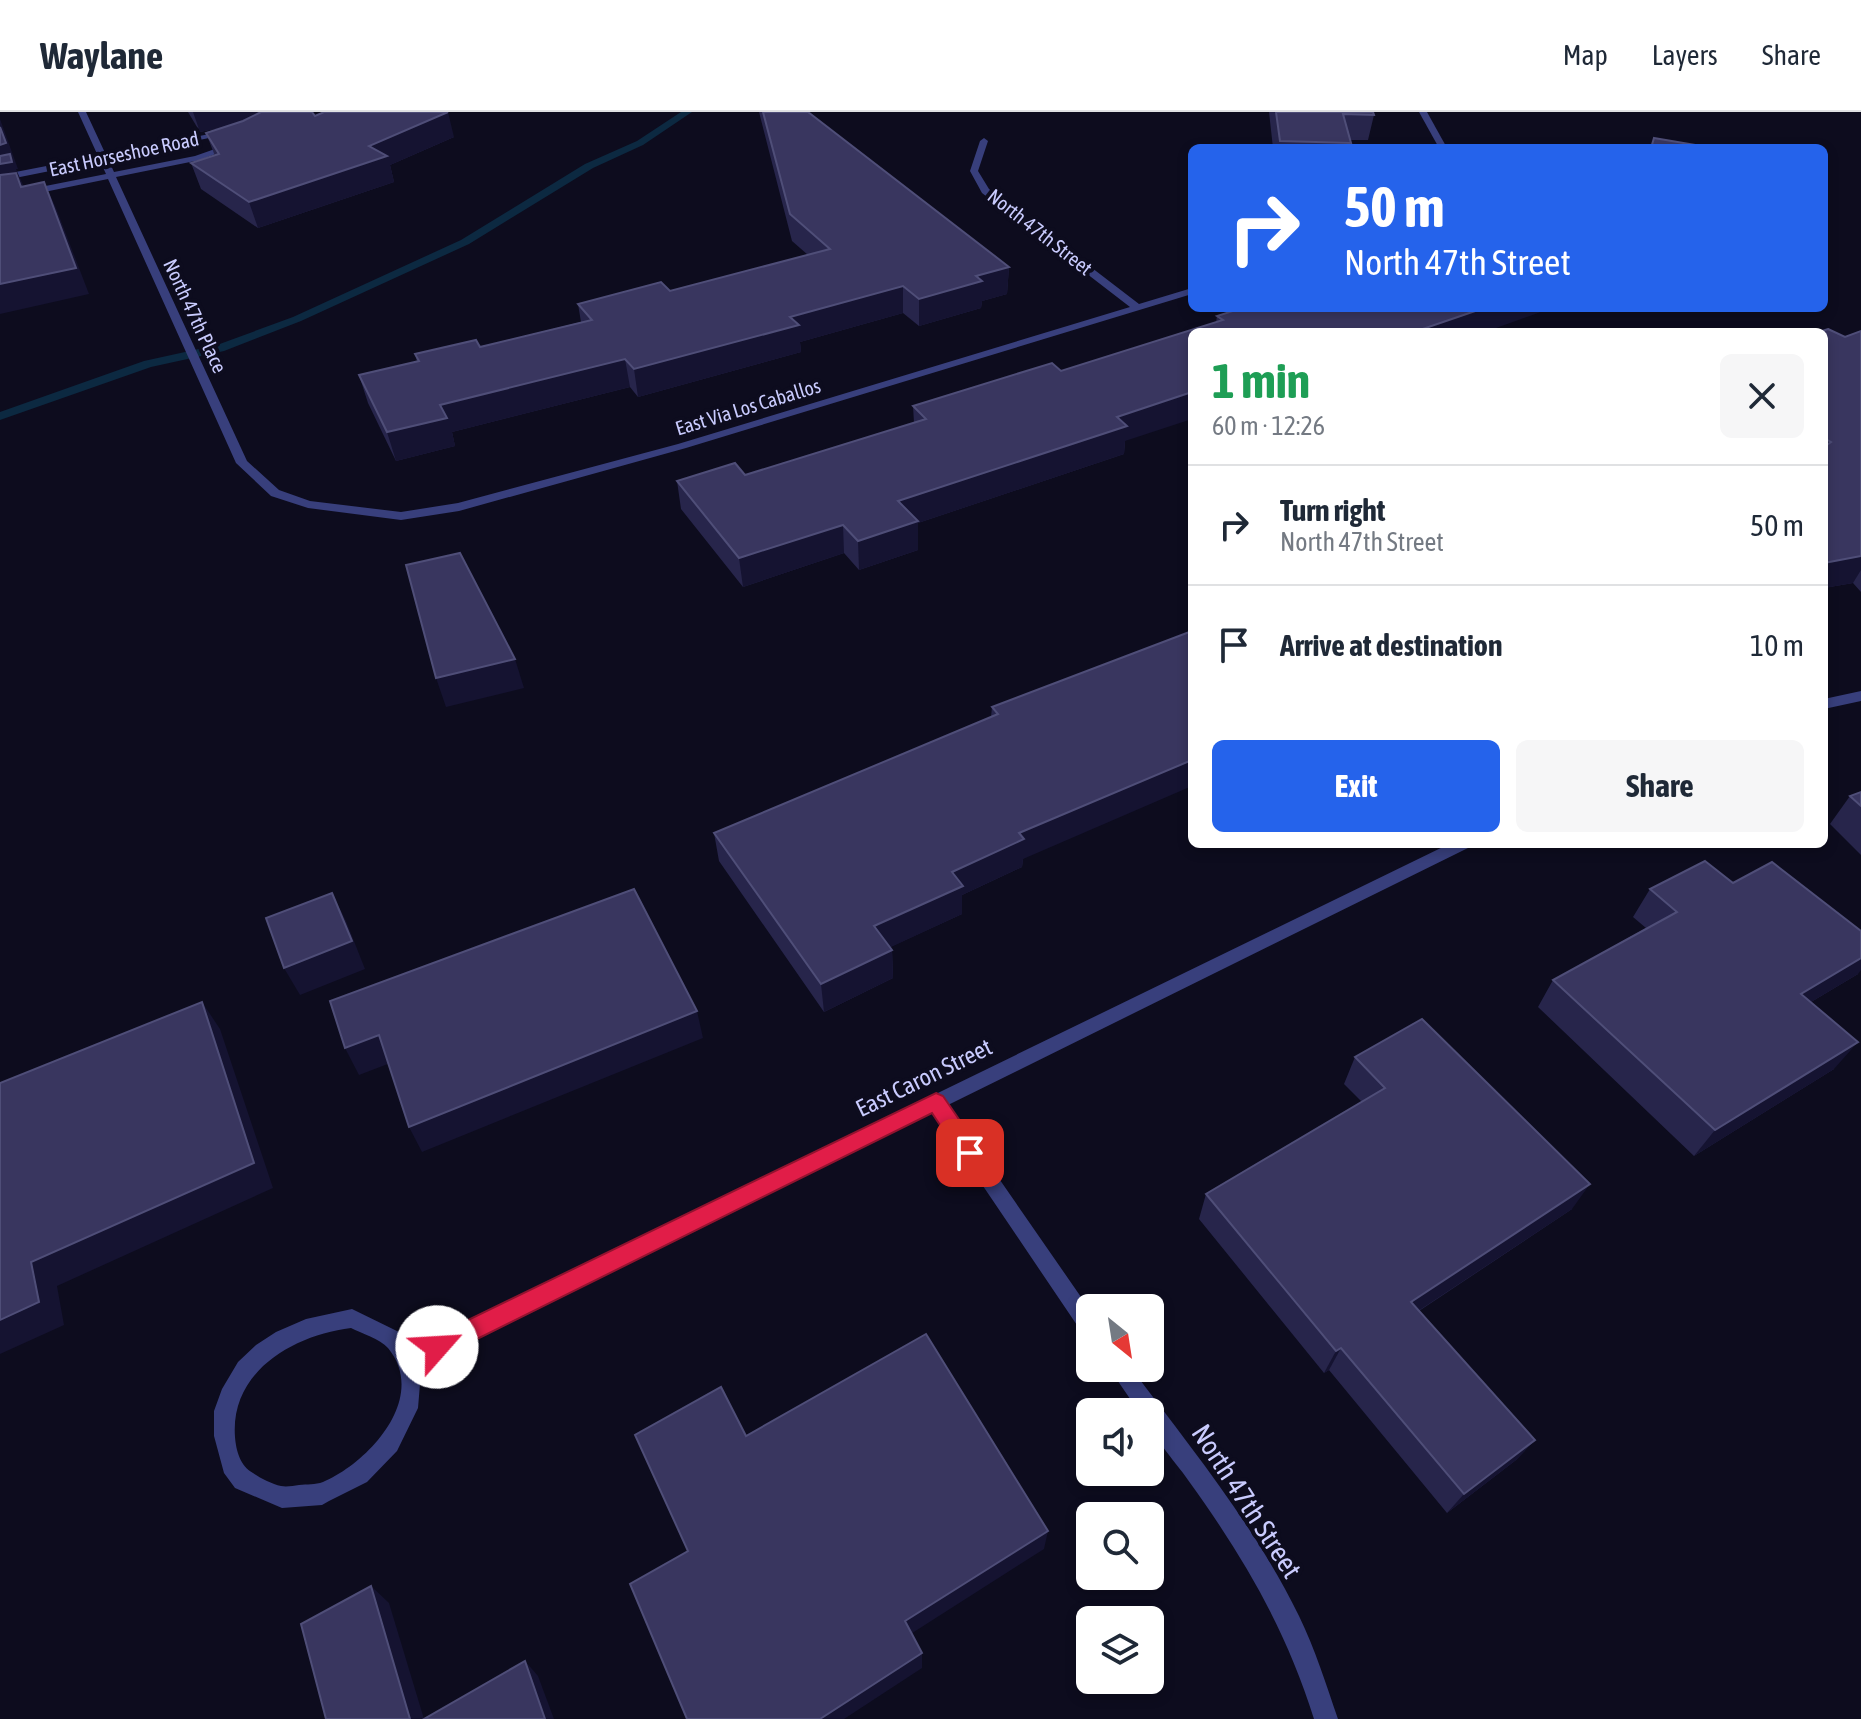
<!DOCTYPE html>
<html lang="en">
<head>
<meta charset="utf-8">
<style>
  body { margin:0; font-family:"Asap Condensed",sans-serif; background:#f6f6f7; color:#1f2937; height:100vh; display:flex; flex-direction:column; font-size:30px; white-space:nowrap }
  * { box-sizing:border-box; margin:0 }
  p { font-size:26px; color:#747a83 }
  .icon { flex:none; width:44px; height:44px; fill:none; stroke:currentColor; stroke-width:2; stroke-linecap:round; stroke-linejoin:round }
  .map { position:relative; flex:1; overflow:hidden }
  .details { position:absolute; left:1188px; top:216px; width:640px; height:520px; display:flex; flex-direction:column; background:#fff; border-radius:12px; box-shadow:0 4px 12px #0003 }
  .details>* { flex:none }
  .hud { position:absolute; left:1188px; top:32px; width:640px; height:168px; border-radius:12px; box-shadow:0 4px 12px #0003; background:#2563eb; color:#fff; overflow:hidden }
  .needle { width:52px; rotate:150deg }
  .controls { position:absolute; left:1076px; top:1182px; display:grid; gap:16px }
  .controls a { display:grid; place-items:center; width:88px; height:88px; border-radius:12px; background:#fff; box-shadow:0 4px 12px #0003; font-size:40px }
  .pin { position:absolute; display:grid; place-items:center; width:68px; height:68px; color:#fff; margin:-34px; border-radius:16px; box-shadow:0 4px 12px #0006 }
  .me { position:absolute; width:88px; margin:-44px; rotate:64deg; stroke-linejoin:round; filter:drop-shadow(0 0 6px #0008) }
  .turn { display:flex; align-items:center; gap:28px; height:168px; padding:0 24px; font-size:36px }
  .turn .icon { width:104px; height:104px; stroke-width:2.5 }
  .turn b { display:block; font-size:56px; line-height:68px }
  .round { display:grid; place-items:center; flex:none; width:84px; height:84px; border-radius:12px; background:#f6f6f7 }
  .head { display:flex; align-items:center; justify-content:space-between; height:136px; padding:0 24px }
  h1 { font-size:48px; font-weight:700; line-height:60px; color:#1e9e55 }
  .action { display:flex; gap:16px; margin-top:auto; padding:16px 24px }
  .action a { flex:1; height:92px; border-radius:12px; background:#2563eb; color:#fff; font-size:32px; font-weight:700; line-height:92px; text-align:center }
  .action a+a { background:#f6f6f7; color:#1f2937 }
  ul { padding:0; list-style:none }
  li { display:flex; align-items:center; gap:24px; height:120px; padding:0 24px; border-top:2px solid #e0e1e3 }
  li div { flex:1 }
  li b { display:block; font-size:30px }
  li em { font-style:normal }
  header { display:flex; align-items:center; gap:48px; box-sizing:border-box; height:112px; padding:0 40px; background:#fff; border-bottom:2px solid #e0e1e3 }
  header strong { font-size:38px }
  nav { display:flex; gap:44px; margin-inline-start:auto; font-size:28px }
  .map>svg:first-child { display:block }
</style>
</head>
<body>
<header>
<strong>Waylane</strong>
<nav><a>Map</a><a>Layers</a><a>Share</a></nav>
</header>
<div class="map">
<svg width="1861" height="1607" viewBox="0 0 1861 1607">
  <rect width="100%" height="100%" fill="#0d0c1e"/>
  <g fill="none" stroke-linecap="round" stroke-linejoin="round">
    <!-- stream -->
    <path fill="#0c2941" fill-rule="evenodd" d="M681,0H692L643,33L593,56L469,132L301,209L224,239L151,255L0,308V300L144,249L217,233L293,205L461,128L585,52L637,29Z"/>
    <!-- minor -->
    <g fill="#383f7c" fill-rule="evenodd">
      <path d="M78,0H86L106,43L229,18L233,21L108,47L114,60L195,44L232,31L236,34L200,48L116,65L247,349L279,378L310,389L401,400L458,391L678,332L1130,195L982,81L970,59L980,29L984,26L988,29L978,59L989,77L1139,192L1192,176V182L686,336L459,399L401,408L308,396L271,384L236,351L108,67L0,89V83L106,62L100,49L0,69V63L98,44Z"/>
      <path d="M1419,0H1427L1447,36H1439Z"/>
      <path d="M1861,579V589L1824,597V587Z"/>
      <path d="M1449,732H1471L1468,736L948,993L1090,1198V1224L1083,1222L933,1000L419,1255L421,1260L418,1296L397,1339L367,1370L329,1389L322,1393L282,1396L235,1376L224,1361L214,1324V1299L222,1277L238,1250L256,1233L276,1220L306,1207L352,1197L401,1221L410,1238ZM351,1216C361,1221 380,1227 388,1236C429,1286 368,1351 323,1370C315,1373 307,1372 299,1373C293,1374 286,1375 281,1374C272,1372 260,1366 253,1361C240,1354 236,1338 235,1325C230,1259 294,1223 351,1216Z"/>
      <path d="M1109,1256H1131C1191,1336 1255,1414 1299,1504C1315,1537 1326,1572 1338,1607H1314C1286,1517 1243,1444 1188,1368C1174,1347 1150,1326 1150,1300H1139Z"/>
    </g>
  </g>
  <!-- wall -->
  <g fill="#27254b">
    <path d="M188,0H312L315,4L454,25L390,53L394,70L258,116L201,77L191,51L215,44L206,21L224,15L200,20Z"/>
    <path d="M759,0H808L1009,155L1007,182L982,189L981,196L919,214L903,201L800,230L801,240L638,285L630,275L452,320L455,334L396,349L368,291L359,263L417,250L415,242L480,235L581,210L578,192L670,179L808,143L792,129Z"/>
    <path d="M1269,0H1373L1374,3L1368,28H1350V36H1273Z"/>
    <path d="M1217,204L1485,220H1192L1125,329L1124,342L918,411V438L859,458L844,441L743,475L681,397L677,369L745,363L914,311L913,294L1061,259L1216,210Z"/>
    <path d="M1861,219V480L1853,471L1824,476V220L1845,225Z"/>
    <path d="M1192,519L1023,747L1022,755L962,783V802L890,835L892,838L893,866L824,900L719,749L714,721L991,605L992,595Z"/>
    <path d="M1861,680V743L1830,712L1850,684Z"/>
    <path d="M1733,771L1858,862L1811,890L1834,957L1694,1044L1538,895L1553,868L1646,816L1633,805L1650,777Z"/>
    <path d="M1355,945L1572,1097L1419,1199L1535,1328L1516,1348L1447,1401L1329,1258L1324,1261L1199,1107L1206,1082L1362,990L1344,972Z"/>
  </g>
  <!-- shaded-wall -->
  <g fill="#151331">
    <path d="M193,0H265L267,6L200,20Z"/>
    <path d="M448,0L454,25L390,53L394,70L258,116L249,90L369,34Z"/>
    <path d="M0,7L18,57H16L24,75L0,81Z"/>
    <path d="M44,70L56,96L89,182L0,202V172Z"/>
    <path d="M1009,155L1007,182L982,189L981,196L919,214V187L976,164Z"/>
    <path d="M903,174V201L800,230L801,240L638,285L634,257L790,205Z"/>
    <path d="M1484,196H1552L1485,220H1414Z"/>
    <path d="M625,247L630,275L452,320L455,334L396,349L387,320L440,293Z"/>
    <path d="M1192,280V307L1125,329L1124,342L918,411V438L859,458L858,429L898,389L1117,305Z"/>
    <path d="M843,413L844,441L743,475L739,446Z"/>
    <path d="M1861,444V458L1853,471L1824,476V451Z"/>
    <path d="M515,547L524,576L446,595L436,566Z"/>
    <path d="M1192,648V674L1023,747L1022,755L962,783V802L876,842L874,814L952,760L1019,721Z"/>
    <path d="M332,781L346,809L365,857L300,883L284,856Z"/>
    <path d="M892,838L893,866L824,900L821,872Z"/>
    <path d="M1861,846V858L1858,862L1779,909L1801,882Z"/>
    <path d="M202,890L220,917L273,1076L57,1174L64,1213L0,1242V1208L31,1150Z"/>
    <path d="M697,899L703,926L422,1040L409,1015Z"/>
    <path d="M379,923L393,950L359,963L345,936Z"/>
    <path d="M1858,930L1834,957L1694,1044L1715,1018Z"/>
    <path d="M1590,1072L1572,1097L1397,1213L1411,1190Z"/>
    <path d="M1341,1236L1329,1258L1324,1261L1336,1239Z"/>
    <path d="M1535,1328L1516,1348L1447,1401L1464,1382Z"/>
    <path d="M1048,1419L1044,1437L906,1525L905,1509Z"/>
    <path d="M371,1474L389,1491L424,1607H410Z"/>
    <path d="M922,1541V1556L844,1607H820Z"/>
    <path d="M525,1549L538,1564L554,1607H545Z"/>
  </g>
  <!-- building -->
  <g fill="#39365f" stroke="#4f4e78" stroke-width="2">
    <path d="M261,0H312L315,4L324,0H448L369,34L387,44L249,90L191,51L219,42L206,21L243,9Z"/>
    <path d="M763,0H808L1009,155L976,164L982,169L919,187L903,174L790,205L799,213L634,257L625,247L440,293L447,306L387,320L359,263L419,249L415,242L476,228L480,235L592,208L578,192L661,170L670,179L830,137L790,102Z"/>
    <path d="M1276,0H1373L1374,3L1343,2L1351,31L1280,29Z"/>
    <path d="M0,15L6,31L0,33Z"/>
    <path d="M1654,26L1713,36H1651Z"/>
    <path d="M10,42L12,50L0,52V44Z"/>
    <path d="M16,61L21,75L44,70L76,156L0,172V63Z"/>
    <path d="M1242,196H1484L1414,220H1381L1379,219L1376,220H1192V280L1117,305L1127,314L898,389L918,409L858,429L843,413L739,446L677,369L735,351L745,363L926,307L913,294L1052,251L1061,259L1223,208L1217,204Z"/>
    <path d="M1828,217L1845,225L1861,219V444L1824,451V335L1831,330L1824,326V220H1819Z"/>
    <path d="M460,441L515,547L436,566L406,453Z"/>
    <path d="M1192,519V648L1019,721L1024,727L952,760L963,774L874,814L892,838L821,872L714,721L998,602L992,595Z"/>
    <path d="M1861,680V694L1850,684Z"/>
    <path d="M1705,749L1733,771L1772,750L1861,819V846L1801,882L1858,930L1715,1018L1553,868L1677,800L1650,777Z"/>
    <path d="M634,777L697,899L409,1015L379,923L345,936L330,889Z"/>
    <path d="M332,781L352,829L284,856L266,806Z"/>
    <path d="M202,890L254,1051L31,1150L39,1190L0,1208V971Z"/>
    <path d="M1422,907L1590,1072L1411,1190L1535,1328L1464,1382L1341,1236L1336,1239L1206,1082L1385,976L1355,945Z"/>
    <path d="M926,1222L1048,1419L905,1509L922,1541L820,1607H687L630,1472L688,1439L635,1323L721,1275L746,1324Z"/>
    <path d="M371,1474L410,1607H326L301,1512Z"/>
    <path d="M525,1549L545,1607H424Z"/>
  </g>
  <!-- route -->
  <path fill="#e11d48" stroke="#92132f" stroke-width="2" d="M936,981L943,984L978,1035L981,1041L978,1048H963L932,1001L445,1243L437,1246L429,1243L425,1235L429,1227Z"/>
  <g text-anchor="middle" stroke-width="8" stroke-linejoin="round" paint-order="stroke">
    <!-- far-street labels -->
    <g font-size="20" fill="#c9cbfe" stroke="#0d0c1e">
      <text transform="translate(124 42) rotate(-12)" y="7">East Horseshoe Road</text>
      <text transform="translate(1040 120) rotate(38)" y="7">North 47th Street</text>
      <text transform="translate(195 204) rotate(65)" y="7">North 47th Place</text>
      <text transform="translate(748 295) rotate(-17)" y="7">East Via Los Caballos</text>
    </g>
    <!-- street labels -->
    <g font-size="24" fill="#c9cbfe" stroke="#0d0c1e">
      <text transform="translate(924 966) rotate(-26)" y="8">East Caron Street</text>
    </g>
    <!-- near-street labels -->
    <g font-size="28" fill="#c9cbfe" stroke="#0d0c1e">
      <text transform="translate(1247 1389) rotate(57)" y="10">North 47th Street</text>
    </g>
  </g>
</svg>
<div class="controls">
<a><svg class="needle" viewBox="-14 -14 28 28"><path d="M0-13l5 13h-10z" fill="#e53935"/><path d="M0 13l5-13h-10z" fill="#747a83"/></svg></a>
<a><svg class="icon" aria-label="sound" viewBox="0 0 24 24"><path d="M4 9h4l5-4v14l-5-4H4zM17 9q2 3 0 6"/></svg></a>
<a><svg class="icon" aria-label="search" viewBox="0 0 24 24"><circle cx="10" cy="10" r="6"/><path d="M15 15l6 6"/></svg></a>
<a><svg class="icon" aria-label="layers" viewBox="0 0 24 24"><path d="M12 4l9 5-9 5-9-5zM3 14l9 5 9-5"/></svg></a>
</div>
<div class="pin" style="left:970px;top:1041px;background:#d93025"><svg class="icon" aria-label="arrive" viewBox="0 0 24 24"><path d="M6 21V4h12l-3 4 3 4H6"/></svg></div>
<svg class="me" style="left:437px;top:1235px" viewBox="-20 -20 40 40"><circle r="19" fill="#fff"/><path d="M0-13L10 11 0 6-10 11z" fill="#e11d48"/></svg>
<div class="hud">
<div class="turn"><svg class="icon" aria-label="right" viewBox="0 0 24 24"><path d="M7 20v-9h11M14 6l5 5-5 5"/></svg><div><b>50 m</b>North 47th Street</div></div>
</div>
<section class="details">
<div class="head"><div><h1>1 min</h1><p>60 m · 12:26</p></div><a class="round"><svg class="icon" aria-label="close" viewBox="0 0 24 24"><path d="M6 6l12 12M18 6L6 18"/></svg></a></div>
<ul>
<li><svg class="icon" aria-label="right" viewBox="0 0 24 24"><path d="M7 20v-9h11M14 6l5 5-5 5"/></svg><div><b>Turn right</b><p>North 47th Street</p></div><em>50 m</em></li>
<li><svg class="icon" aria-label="arrive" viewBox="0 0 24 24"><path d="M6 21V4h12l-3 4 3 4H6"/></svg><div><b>Arrive at destination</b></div><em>10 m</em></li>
</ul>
<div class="action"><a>Exit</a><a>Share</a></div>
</section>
</div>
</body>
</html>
